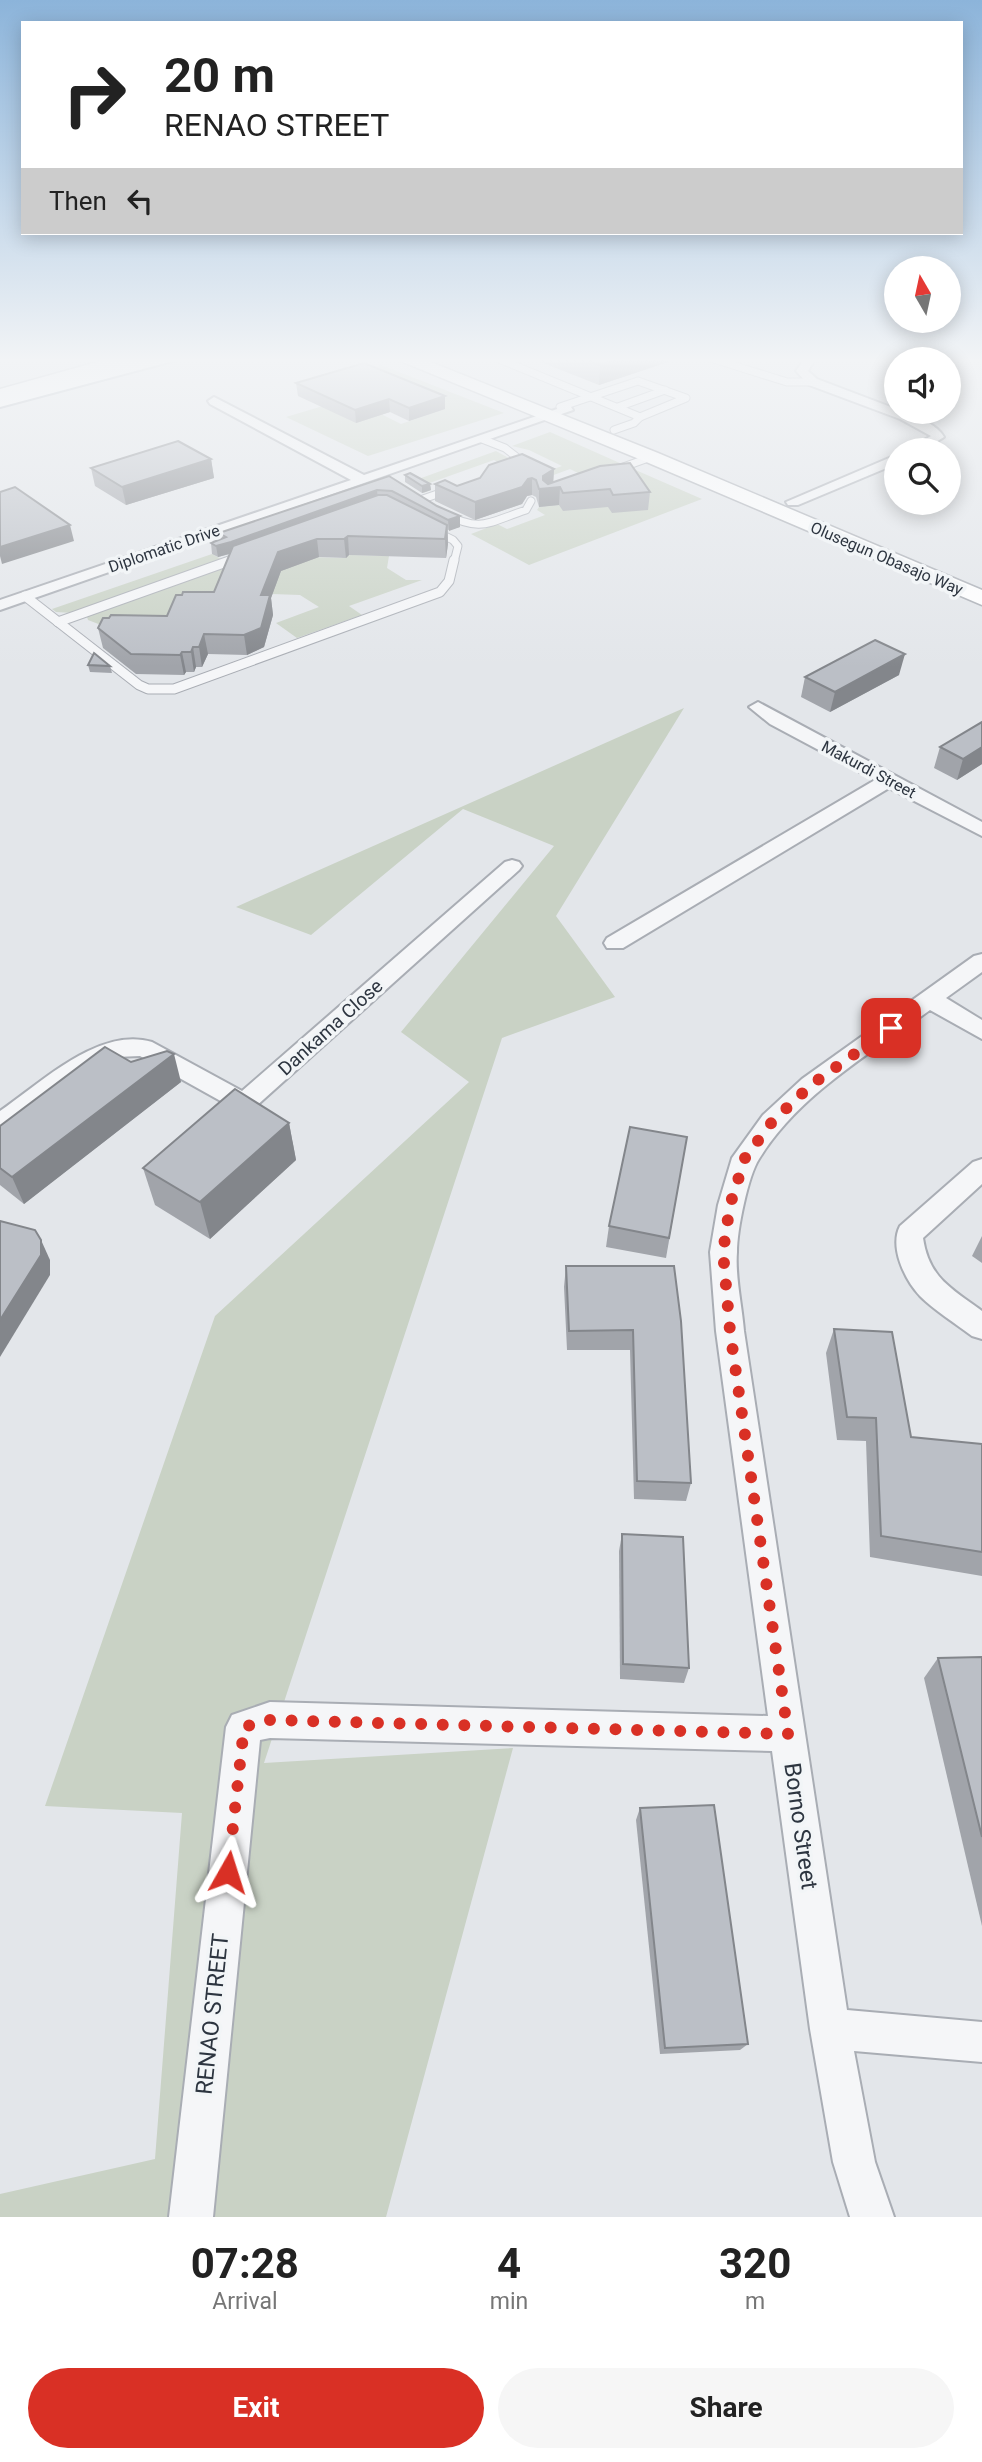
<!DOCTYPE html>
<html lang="en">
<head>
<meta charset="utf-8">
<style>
  body { margin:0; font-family:Roboto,sans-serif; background:#f6f6f6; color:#222; height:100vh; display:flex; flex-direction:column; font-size:26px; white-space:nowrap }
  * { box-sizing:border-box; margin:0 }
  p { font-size:23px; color:#767676 }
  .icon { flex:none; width:38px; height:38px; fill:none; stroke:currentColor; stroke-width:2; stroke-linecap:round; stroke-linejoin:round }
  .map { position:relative; height:2217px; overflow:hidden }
  .details { display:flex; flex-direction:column; background:#fff; flex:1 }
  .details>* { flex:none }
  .guide { position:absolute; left:21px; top:21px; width:942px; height:214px; border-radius:0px; box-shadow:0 4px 18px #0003; background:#fff; color:#222; overflow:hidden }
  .needle { width:46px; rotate:351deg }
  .fabs { position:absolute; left:884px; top:256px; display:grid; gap:14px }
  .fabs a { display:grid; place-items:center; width:77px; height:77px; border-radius:50%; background:#fff; box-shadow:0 4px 18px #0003; font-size:35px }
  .pin { position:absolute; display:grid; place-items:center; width:60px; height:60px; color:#fff; margin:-30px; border-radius:14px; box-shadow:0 4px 10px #0006 }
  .me { position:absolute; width:77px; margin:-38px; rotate:6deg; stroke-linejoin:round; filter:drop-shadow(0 0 5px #0008) }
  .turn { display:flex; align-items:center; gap:24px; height:147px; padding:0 28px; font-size:32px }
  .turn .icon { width:91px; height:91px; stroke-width:2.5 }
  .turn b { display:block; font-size:49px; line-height:60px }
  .then { display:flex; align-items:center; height:66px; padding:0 28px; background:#0003; gap:14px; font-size:26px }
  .eta { display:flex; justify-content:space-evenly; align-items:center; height:119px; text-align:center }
  .eta b { font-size:42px; font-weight:700; line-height:49px }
  .button { display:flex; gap:14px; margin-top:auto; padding:14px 28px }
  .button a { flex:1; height:80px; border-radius:42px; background:#d93025; color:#fff; font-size:28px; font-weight:700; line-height:80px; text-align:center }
  .button a+a { background:#f6f6f6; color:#222 }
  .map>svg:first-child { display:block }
</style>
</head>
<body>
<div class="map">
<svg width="982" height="2217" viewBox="0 0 982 2217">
  <rect width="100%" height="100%" fill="#e3e6ea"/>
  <!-- green -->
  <g fill="#c9d2c5">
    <path d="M381,365L504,413L368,456L286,417L370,392H380L401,400L381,407L387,411L379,413L401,424L444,409L365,375L325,387L331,391L322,394L307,387Z"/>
    <path d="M550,432L622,464L586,477L570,469L540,480L532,477L562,466L529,450L512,446Z"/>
    <path d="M496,451L514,461L503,465L494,460L424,485L431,490L424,493L410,485L416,483L413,481Z"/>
    <path d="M631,468L702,499L529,565L471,534L497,524L507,529L545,515L537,510L539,507L559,505Z"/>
    <path d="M212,554L223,560L73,613L56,612L52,609Z"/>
    <path d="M350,555L389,556L387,568L406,580H422L349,606L362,615L297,638L276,623L319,607L300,595L272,594L276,567L312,557L341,558Z"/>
    <path d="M245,557L226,592L170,627L101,625L88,620L87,617L92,612Z"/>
    <path d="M684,708L556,916L615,997L502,1038L264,1763L513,1748L386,2217H0V2194L155,2159L182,1813L45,1806L215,1316L469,1082L401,1032L554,846L463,809L311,935L236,907Z"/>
  </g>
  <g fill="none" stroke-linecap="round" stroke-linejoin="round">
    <!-- service-far1 casing -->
    <g stroke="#a9adb4" stroke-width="9">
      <g id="service-far1">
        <path d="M494,357L640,417L634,423L614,430"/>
        <path d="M707,357L787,382H813"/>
        <path d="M560,407L638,381L686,398L640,417"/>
        <path d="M618,407L665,390"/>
        <path d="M482,439L505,448L523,462L519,466"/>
        <path d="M615,470L651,457"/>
        <path d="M420,500L449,490"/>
        <path d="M445,514C482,533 489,522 526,510L531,501"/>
        <path d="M435,531L453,540L458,546L454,562"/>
        <path d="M227,562L243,556"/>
      </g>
    </g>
    <!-- service casing -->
    <g stroke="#a9adb4" stroke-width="11">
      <g id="service">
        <path d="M25,596L139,685L148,689H174L440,592L449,581L454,560"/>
        <path d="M58,622L232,560"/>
      </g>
    </g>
    <!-- minor casing -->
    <g stroke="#a9adb4" stroke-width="4">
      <g id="minor">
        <path d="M824,357L813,362L808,371L817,379L896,409V411C910,411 938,425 944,437L923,450H907L931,436L900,419L809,385L796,371L805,358Z"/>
        <path d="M214,397L364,475L563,407H571L573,410L0,610V600L351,480L210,404L208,401Z"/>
        <path d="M896,455V464L798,505H788L786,502Z"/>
        <path d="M758,702L982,822V836L889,788L623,948H607L604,943L607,938L875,780L770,724L749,707Z"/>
        <path d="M512,860L519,862L522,866L519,870L253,1109L244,1112L235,1109L140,1056L116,1057L106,1061L9,1131L0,1133V1111C41,1083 99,1026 152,1042L242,1091L505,862Z"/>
        <path d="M982,954V972L946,998L982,1020V1039L930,1010C871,1053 798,1095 759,1159C748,1176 737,1230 737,1252C735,1277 742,1305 744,1331L847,2010L982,2022V2062L854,2051L875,2162L894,2217H850L833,2162L810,2029L772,1751L270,1738L260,1740L213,2217H169L226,1727L232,1715L270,1702L768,1716L716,1331L710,1252L718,1205L732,1158L763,1115L802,1079L974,956Z"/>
        <path d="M982,1159V1184L923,1238C929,1278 951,1288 982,1311V1339L972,1336C955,1323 935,1311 920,1296C905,1280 889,1247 900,1226L973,1162Z"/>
      </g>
    </g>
    <!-- secondary casing -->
    <g stroke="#a9adb4" stroke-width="3">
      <g id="secondary">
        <path d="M115,357H141L139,360L0,399V389Z"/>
        <path d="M396,357H418L658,453L982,590V605L644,461L398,360Z"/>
      </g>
    </g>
    <!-- primary casing -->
    <g stroke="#a4abb4" stroke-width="4">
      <path id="primary" d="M146,357H176L173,361L0,407V395Z"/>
    </g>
    <!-- service-far1 -->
    <use href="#service-far1" stroke="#f5f6f8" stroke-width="7"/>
    <!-- service -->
    <use href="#service" stroke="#f5f6f8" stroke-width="9"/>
    <!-- minor -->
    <use href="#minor" fill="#f5f6f8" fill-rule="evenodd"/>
    <!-- secondary -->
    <use href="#secondary" fill="#fff" fill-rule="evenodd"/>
    <!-- primary -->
    <use href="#primary" fill="#fff" fill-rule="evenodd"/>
  </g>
  <!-- wall -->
  <g fill="#a1a4aa">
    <path d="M528,357H668V362L599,385Z"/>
    <path d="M296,383L445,409L409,421L390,412L356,423L298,396Z"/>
    <path d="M211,459L214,478L126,505L95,486L91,468Z"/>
    <path d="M554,469L553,482L650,492L648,510L612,513L608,507L563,511L559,505L539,507L536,497L532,495L527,496L522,504L475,520L435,501V484L457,486Z"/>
    <path d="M405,475L430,484L431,490L422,493L405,482Z"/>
    <path d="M389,476L437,506L460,516V527L448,530V544L446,558L349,555L346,558L319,557L281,571L271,598L273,615L264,647L247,655L208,654L202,667H196L194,672H186L184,675L136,674L103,648L98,628L167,616L214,592L230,554L218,557L212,554L211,543L220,539L219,533Z"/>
    <path d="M88,665L110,666L112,673L90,672Z"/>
    <path d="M899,675L830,712L801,697L805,677Z"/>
    <path d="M982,722V764L957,780L934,768L940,747Z"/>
    <path d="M131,1062L181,1082L24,1204L0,1185V1126Z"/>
    <path d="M289,1123L296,1160L210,1239L155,1205L143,1168Z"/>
    <path d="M687,1137L666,1258L606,1247L609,1226Z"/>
    <path d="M982,1236V1263L972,1256Z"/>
    <path d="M566,1266H674L691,1483L686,1501L634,1499L630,1350H567L564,1287Z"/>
    <path d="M834,1329L911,1437L982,1444V1576L870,1557L866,1441L837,1440L826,1353Z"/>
    <path d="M622,1534L689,1668L684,1683L620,1679L619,1551Z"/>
    <path d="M982,1657V1926L924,1678L938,1658Z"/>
    <path d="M640,1808L748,2044L740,2050L660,2054L636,1820Z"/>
  </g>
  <!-- shaded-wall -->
  <g fill="#83868b">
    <path d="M624,357H668V362L599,385L600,365Z"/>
    <path d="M445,396V409L409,421V408Z"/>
    <path d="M389,399L390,412L356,423L355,410Z"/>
    <path d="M211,459L214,478L126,505L122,487Z"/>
    <path d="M554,469L553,487H560L559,505L539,507V489L543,476Z"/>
    <path d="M532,478V495L527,496L522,504L475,520V502Z"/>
    <path d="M430,484L431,490L422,493V486Z"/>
    <path d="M377,490L378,501L232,553L218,557L216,546Z"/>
    <path d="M460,516V527L449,531L448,520Z"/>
    <path d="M70,525L74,541L2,564L0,556V547Z"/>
    <path d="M447,525L448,544L446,558L445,539Z"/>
    <path d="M348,536L349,555L346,558L344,539Z"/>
    <path d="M317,539L319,557L281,571L271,598L273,615L264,647L247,655L244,635L278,552Z"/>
    <path d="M204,634L208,654L202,667L199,647Z"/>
    <path d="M193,647L196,667L194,672L191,652Z"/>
    <path d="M182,652L186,672L184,675L180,655Z"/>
    <path d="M905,654L899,675L830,712L835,692Z"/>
    <path d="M982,747V764L957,780L963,759Z"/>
    <path d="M174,1054L181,1082L24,1204L12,1177Z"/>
    <path d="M289,1123L296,1160L210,1239L200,1202Z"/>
    <path d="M41,1240L50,1260V1275L0,1357V1320Z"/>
  </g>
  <!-- building -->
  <g fill="#bbbfc6" stroke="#83868b" stroke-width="2">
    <path d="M580,357H624L600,365Z"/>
    <path d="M364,363L445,396L409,408L389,399L355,410L296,383Z"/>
    <path d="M178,441L211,459L122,487L91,468Z"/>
    <path d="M522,454L554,469L543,476V480L548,484L600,466L630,463L650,492L613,495L610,489L563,493L560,487L539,489L536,480L532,478L528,479L522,487L475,502L435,484L445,480L457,486L480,478L489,465Z"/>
    <path d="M410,473L430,484L422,486L405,475Z"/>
    <path d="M389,476L437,506L460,516L448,520L392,491L377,490L231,542L216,546L211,543L226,537L219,533Z"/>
    <path d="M15,487L70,525L0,547V492Z"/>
    <path d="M378,495H387L447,525L445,539L348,536L344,539H317L278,552L261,595H270L261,628L244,635L204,634L199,647H193L191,652H182L180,655L131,654L98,628L103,618H109L111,615L167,616L176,595H182L183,592H214L233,546Z"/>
    <path d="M875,640L905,654L835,692L805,677Z"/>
    <path d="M94,653L110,666L88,665Z"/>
    <path d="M982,722V747L963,759L940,747Z"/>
    <path d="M105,1047L131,1062L167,1051L174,1054L12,1177L0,1168V1126Z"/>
    <path d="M235,1089L289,1123L200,1202L143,1168Z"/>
    <path d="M630,1127L687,1137L669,1238L609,1226Z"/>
    <path d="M0,1221L35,1230L41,1240V1255L0,1320Z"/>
    <path d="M566,1266H674L681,1321L691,1483L637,1481L633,1330L569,1331Z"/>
    <path d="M834,1329L892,1332L911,1437L982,1444V1552L881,1536L876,1418L847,1417Z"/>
    <path d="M622,1534L683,1537L689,1668L623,1664Z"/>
    <path d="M982,1657V1837L938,1658Z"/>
    <path d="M714,1805L748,2044L665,2048L640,1808Z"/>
  </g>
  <!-- sky -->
  <linearGradient id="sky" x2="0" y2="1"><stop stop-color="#8cb4da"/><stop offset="0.54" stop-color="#f2f4f6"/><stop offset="1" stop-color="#f2f4f6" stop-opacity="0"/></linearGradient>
  <rect width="982" height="667" fill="url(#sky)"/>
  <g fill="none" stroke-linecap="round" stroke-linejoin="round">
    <!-- route -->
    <path stroke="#d93025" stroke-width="12" stroke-dasharray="0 21.6" d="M228,1872L244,1727L270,1720L788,1734L730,1331L723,1252L730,1205L745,1158L772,1122L811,1085L891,1028"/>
  </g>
  <g text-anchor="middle" stroke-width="7" stroke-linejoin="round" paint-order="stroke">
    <!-- far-street labels -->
    <g font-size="16" fill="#2d3540" stroke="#f2f5f7">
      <text transform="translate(164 548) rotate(-19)" y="6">Diplomatic Drive</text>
      <text transform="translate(887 558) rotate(23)" y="6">Olusegun Obasajo Way</text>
      <text transform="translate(869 769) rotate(28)" y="6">Makurdi Street</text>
    </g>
    <!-- street labels -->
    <g font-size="19" fill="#2d3540" stroke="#f2f5f7">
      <text transform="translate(330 1027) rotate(-42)" y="7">Dankama Close</text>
    </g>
    <!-- near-street labels -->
    <g font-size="23" fill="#2d3540" stroke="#f2f5f7">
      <text transform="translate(801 1826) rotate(82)" y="8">Borno Street</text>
      <text transform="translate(212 2014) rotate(-84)" y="8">RENAO STREET</text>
    </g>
  </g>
</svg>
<div class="fabs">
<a><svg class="needle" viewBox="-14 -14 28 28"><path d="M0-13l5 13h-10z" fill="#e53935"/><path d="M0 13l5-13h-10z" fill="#767676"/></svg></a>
<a><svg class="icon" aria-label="sound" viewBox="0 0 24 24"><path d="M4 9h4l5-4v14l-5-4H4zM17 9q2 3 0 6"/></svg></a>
<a><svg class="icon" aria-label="search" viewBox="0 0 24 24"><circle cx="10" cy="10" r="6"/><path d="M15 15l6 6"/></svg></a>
</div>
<div class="pin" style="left:891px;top:1028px;background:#d93025"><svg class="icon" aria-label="arrive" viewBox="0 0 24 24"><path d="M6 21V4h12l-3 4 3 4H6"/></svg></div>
<svg class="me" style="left:228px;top:1872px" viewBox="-20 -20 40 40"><path d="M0-17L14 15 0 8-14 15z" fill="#d93025" stroke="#fff" stroke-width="4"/></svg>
<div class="guide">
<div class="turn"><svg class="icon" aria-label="right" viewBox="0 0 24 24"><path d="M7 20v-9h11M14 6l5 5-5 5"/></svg><div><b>20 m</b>RENAO STREET</div></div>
<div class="then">Then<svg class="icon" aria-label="left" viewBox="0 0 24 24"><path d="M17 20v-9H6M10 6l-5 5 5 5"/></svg></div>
</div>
</div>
<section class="details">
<div class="eta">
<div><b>07:28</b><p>Arrival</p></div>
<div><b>4</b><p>min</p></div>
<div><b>320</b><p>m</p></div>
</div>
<div class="button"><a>Exit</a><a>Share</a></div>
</section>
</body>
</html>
